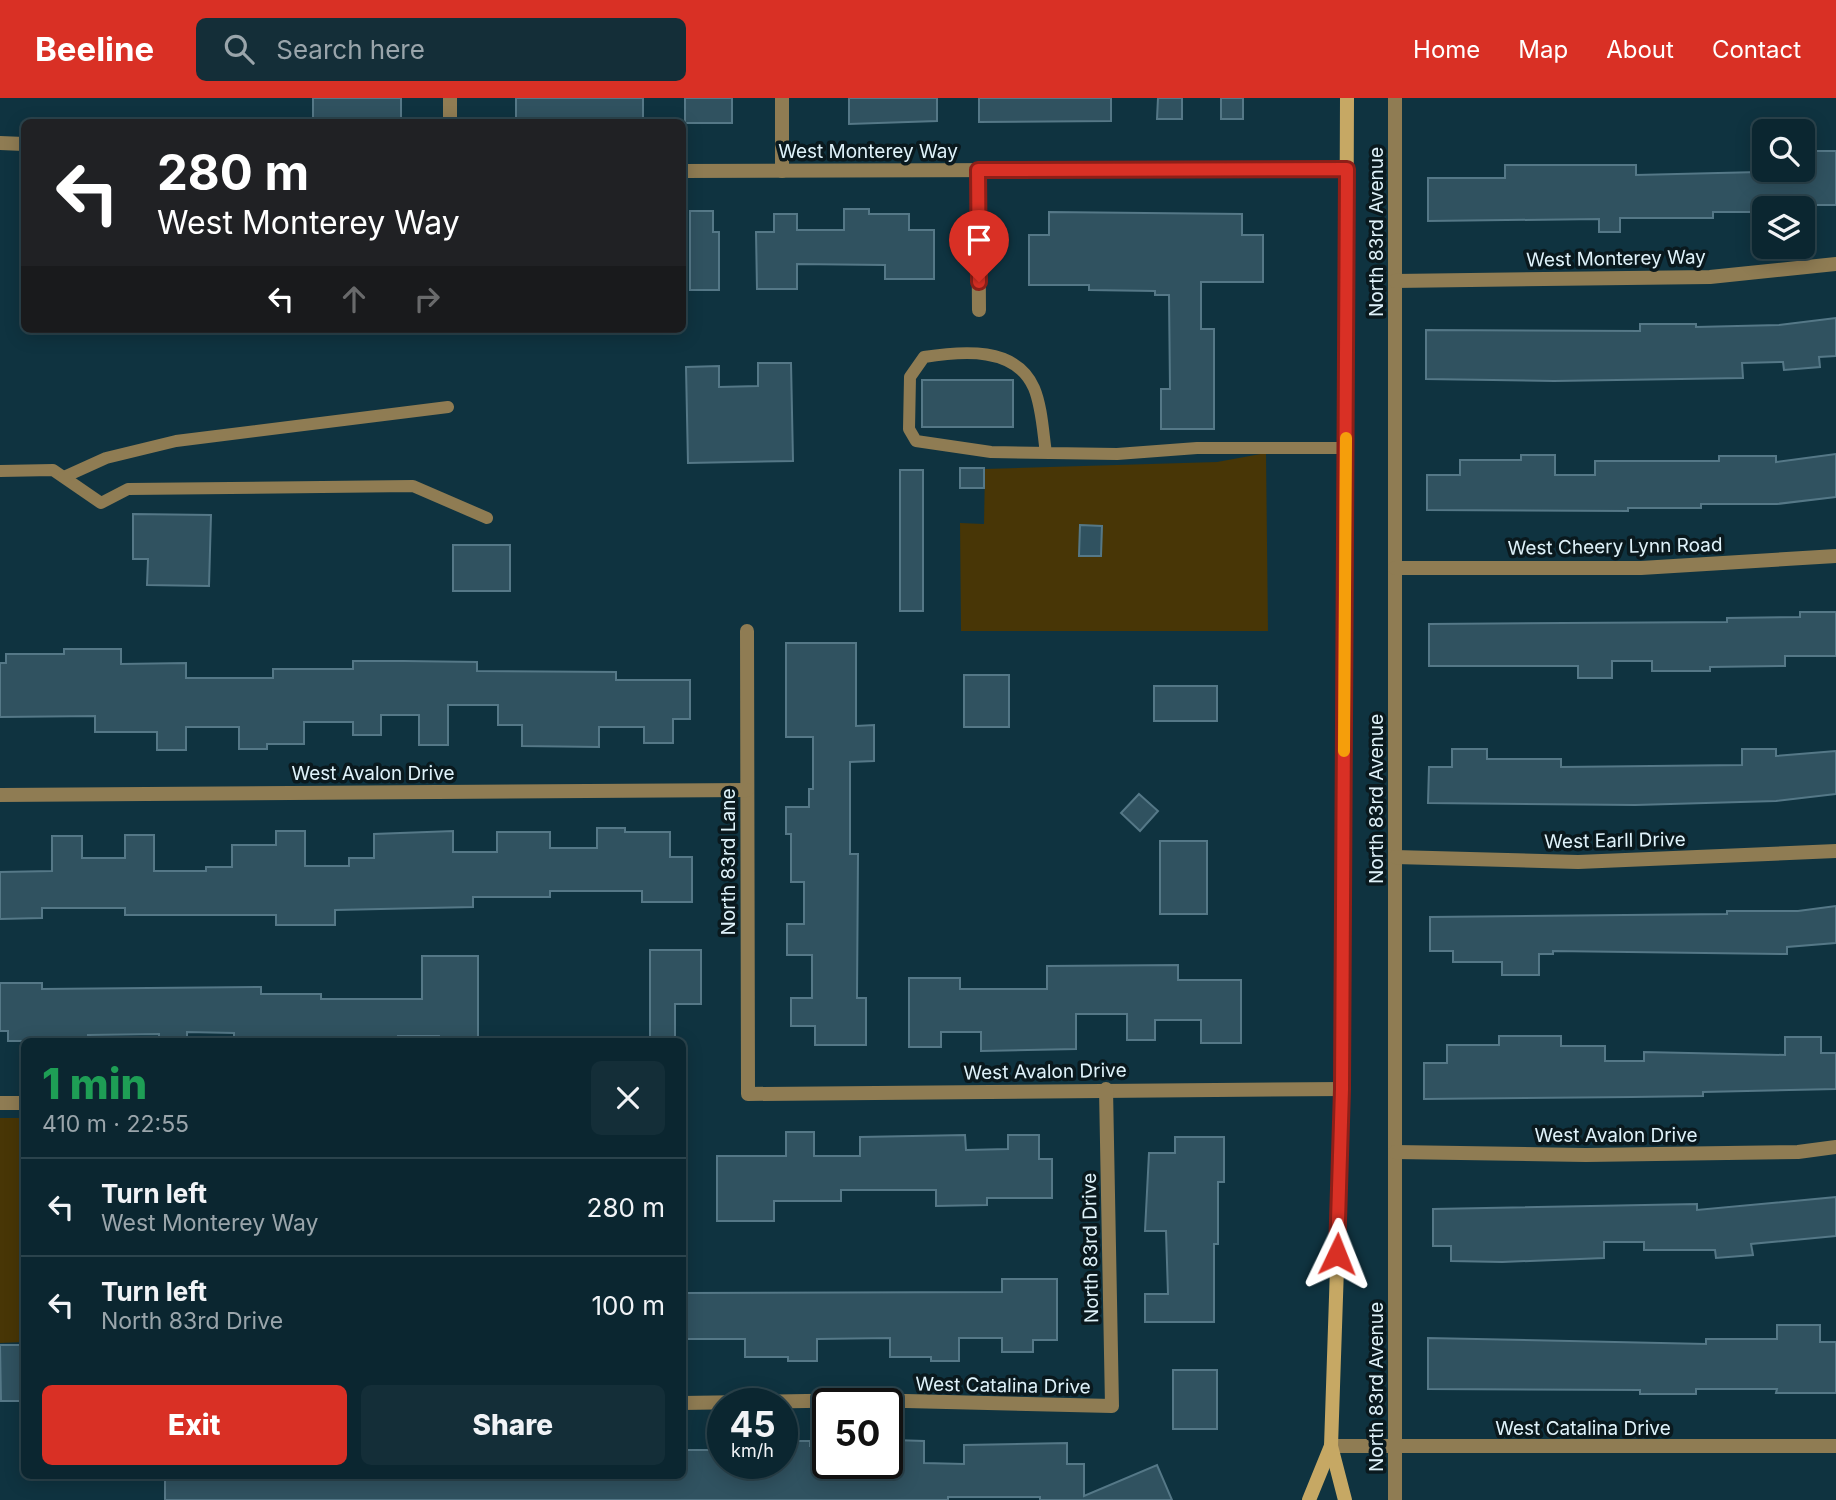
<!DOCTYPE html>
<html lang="en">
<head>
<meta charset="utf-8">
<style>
  body { margin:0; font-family:Inter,sans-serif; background:#142e38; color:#f1f3f6; height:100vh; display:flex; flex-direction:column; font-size:26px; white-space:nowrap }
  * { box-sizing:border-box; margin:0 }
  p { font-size:23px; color:#9aa5ab }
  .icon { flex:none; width:38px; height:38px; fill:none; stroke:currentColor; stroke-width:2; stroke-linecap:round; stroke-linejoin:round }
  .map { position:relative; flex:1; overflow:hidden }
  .drawer { position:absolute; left:21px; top:940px; width:665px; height:441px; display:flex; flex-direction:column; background:#0b2630; border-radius:10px; box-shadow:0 4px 18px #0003,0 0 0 2px #2b434c }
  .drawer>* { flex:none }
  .top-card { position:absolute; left:21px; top:21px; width:665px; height:214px; border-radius:10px; box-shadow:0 4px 18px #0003,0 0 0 2px #2b434c; background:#202124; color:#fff; overflow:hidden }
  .controls { position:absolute; left:1752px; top:21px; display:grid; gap:14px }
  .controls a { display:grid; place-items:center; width:63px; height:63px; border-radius:10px; background:#0b2630; box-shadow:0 4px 18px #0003,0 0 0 2px #2b434c; font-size:35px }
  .speed { position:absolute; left:707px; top:1290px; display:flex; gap:14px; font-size:35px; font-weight:700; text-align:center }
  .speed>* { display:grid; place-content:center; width:91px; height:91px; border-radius:50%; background:#0b2630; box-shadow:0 4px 18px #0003,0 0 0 2px #2b434c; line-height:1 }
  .speed small { font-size:18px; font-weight:400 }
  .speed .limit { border:4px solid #111; border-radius:10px; background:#fff; color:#111 }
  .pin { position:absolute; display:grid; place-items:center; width:60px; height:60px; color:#fff; margin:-72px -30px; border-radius:50% 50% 50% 0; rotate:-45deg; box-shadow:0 0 7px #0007 }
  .pin .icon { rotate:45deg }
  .me { position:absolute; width:77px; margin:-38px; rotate:2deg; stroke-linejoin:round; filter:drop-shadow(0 0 5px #0008) }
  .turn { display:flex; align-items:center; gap:24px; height:147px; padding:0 21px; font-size:32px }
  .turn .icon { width:91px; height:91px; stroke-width:2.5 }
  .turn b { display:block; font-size:49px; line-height:60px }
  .lanes { display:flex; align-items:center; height:66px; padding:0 21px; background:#0003; justify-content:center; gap:35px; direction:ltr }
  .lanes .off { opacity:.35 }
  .round { display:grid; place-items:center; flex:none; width:74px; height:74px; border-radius:10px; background:#142e38 }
  .headline { display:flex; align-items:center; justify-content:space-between; height:119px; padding:0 21px }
  h1 { font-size:42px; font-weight:800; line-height:52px; color:#1e9e55 }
  .action { display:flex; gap:14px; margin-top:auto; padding:14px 21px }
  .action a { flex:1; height:80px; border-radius:10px; background:#d93025; color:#fff; font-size:28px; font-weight:800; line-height:80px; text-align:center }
  .action a+a { background:#142e38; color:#f1f3f6 }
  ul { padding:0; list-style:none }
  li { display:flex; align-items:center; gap:21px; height:98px; padding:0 21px; border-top:2px solid #2b434c }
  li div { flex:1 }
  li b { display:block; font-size:26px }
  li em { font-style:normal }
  header { display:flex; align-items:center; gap:42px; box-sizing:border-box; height:98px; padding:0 35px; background:#d93025; color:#fff }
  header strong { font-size:33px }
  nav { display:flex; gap:38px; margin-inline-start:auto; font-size:24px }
  .search { width:490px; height:63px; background:#142e38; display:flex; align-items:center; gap:18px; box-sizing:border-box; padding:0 24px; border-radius:10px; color:#9aa5ab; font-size:26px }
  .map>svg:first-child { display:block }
</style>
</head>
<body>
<header>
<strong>Beeline</strong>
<div class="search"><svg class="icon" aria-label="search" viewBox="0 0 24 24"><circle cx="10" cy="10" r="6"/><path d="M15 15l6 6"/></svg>Search here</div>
<nav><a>Home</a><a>Map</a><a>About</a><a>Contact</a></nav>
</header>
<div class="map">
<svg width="1836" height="1402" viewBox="0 0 1836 1402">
  <rect width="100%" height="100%" fill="#0f3340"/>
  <!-- green -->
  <g fill="#483606">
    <path d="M1266,355L1268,533H961L960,425L984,426L985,371L1217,364Z"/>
    <path d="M0,1020H24V1244L0,1245Z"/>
  </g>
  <!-- building -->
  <g fill="#305260" stroke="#557887" stroke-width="2">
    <rect x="313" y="0" width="88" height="24"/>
    <rect x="516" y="0" width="127" height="24"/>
    <rect x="685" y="0" width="47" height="25"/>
    <path d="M849,0H937V23L849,26Z"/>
    <path d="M979,0H1111V23L979,24Z"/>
    <path d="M1158,0H1182V21H1157Z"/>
    <rect x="1221" y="0" width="22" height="21"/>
    <path d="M1804,53H1836V107H1790V110H1764V114H1713V120H1620V134H1599V121L1428,123V80H1505V67H1636V77L1804,73Z"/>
    <path d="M844,111H869V116H909V132H934V181H885V167L797,166V191H757L756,134H774V116H797V132H844Z"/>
    <path d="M690,113H713V134H719V192H690Z"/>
    <path d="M1049,114L1242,116V137H1263V184H1201V231H1214V331H1161V291H1170L1169,197H1155V193L1089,192V187H1029V137H1049Z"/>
    <path d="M1836,220V258L1819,259L1820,269L1784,272L1783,264L1742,265L1743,280L1554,283L1426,281V232L1640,233V226H1696V229L1779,227Z"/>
    <path d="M758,265H791L793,363L688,365L686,269L719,268V289L758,288Z"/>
    <rect x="922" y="282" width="91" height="47"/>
    <path d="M1836,356V399L1777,406H1701V410H1628V413L1427,412V377H1460V362H1521V357H1555V377H1595V363H1719V358H1776V364Z"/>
    <rect x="960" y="370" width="24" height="20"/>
    <rect x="900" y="372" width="23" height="141"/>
    <path d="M133,416L211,417L209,488L147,487L148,461H133Z"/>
    <path d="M1080,427L1102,428L1101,458H1079Z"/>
    <rect x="453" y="447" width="57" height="46"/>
    <path d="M1800,514H1836V558H1785V568L1710,569V573H1652V563H1612V580H1578V568H1429V526L1727,524V520L1800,519Z"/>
    <path d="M786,545H856V628L874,627V663L850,664V756H858L857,900H866V947H815V928H791V900H812V857H787V826H804V784H791V736H786V709H809V691H813V639H786Z"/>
    <path d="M64,551H121V566L186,565V580H273V571H353V563H404L477,564V573L616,574V582H690V621H673V645H644V629H599V649L522,648V627H498V607H448V647H419V617H381V637H353V624H304V646H267V651H239V629H186V652H157V634H95V618L0,619V565H6V556H64Z"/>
    <rect x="964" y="577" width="45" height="52"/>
    <rect x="1154" y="588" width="63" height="35"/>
    <path d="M1452,651H1487V661H1561V669L1742,667V651H1776V658L1836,653V696L1776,703L1635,707L1428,705L1429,669H1452Z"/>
    <path d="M1139,696L1158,713L1140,733L1121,715Z"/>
    <path d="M597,730H625V734H670V759H692V804H642V793H550V799H473V809L335,812V827H276V817H125V810H42V820L0,821V774L52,773V738H82V760H125V737H154V773H206V769H232V747H276V733H305V768H349V760H374V736L453,733V754H497V734H550V750H597Z"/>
    <rect x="1160" y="743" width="47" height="73"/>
    <path d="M1836,808V845L1787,849V856L1553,853V856H1539V877H1502V864H1453V853H1430V819L1727,816V813H1798Z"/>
    <path d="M650,852H701V906H675V943H650Z"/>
    <path d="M422,858H478V943H440L439,938H398V943H234V935L187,934V943H159V936L88,937V943H8V933H0V885H42V891L261,889V896H321V901H422Z"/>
    <path d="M1178,867V882H1241V945H1201V922H1155V942H1127V916H1076V951L981,953V934H941V949H909V880H960V891H1047V868Z"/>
    <path d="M1499,938H1561V948H1605V963H1644V954L1785,957V939H1821V955H1836V991L1703,994V998L1632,999L1424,1001V965H1447V947H1499Z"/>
    <path d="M786,1034H814V1058H860V1039L965,1037L966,1052L1008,1051V1037H1039V1061H1052V1100H987V1107L936,1108V1092H841V1103H774V1123H717V1058H786Z"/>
    <path d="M1175,1039H1224V1084H1218V1146H1214V1224H1145V1196H1168L1166,1133H1145L1149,1055H1175Z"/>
    <path d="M1836,1099V1138L1751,1146L1753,1157L1716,1160L1715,1152H1644V1144H1604V1160L1502,1164L1451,1163V1148H1433V1111L1697,1106V1112Z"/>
    <path d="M1002,1181H1057V1242H1033V1254H1002V1240H959V1263H931V1259H890V1240L817,1241V1263H788V1259H745V1241H682V1195L1002,1194Z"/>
    <path d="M1777,1227H1820V1244H1836V1295H1776L1777,1291H1696V1296H1640V1292L1428,1291V1240L1706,1246V1241H1777Z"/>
    <path d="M0,1247H24V1303H1Z"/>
    <rect x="1173" y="1272" width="44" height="59"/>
    <path d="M893,1342L924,1343V1365L964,1366V1347L1067,1345V1366H1084V1398L1157,1367L1172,1402H1040V1399H948V1402H165V1377L210,1380L682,1377V1352H723V1365H782V1343H810V1348H828V1365H893Z"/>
  </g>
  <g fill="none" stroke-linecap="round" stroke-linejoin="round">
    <!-- service -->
    <g stroke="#8f7c53" stroke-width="12">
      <path d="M1046,355C1043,335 1042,309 1034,290C1016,248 962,253 924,259L910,279L909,331L916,343L991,354L1117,356L1197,350H1346"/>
      <path d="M0,373L53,372L101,405L128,391L413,388L487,420"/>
      <path d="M64,379L106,360L176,343L448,309"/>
    </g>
    <!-- minor -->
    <g stroke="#8f7c53" stroke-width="14">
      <path d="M450,0V24"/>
      <path d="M782,0V73"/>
      <path d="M1395,0V1402"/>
      <path d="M0,45L24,46"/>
      <path d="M978,72L979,212"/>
      <path d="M682,73L1347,71"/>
      <path d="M1395,183L1710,179L1836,166"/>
      <path d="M1395,470H1641L1836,458"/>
      <path d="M747,533L748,996L1343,991"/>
      <path d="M0,697L747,692"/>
      <path d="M1395,759L1578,764L1836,753"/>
      <path d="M0,1005H24"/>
      <path d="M1395,1054L1586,1057L1798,1054L1836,1049"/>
      <path d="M682,1305L865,1302L1112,1308L1106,991"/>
      <path d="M1331,1348H1836"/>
    </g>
    <!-- secondary -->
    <g stroke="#c6a864" stroke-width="14">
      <path d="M1309,1402L1331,1348"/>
      <path d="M1345,1402L1331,1348L1343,991L1347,0"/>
    </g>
  </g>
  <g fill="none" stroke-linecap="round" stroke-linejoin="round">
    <!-- route casing -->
    <g stroke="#8d1f18" stroke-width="18">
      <path id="route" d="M979,184L978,72L1347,71L1342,991L1337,1156"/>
    </g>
    <!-- route -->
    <use href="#route" stroke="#d93025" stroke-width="12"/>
    <!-- slow -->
    <path stroke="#f59e0b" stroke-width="12" d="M1344,653L1346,340"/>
  </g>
  <g text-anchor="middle" stroke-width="7" stroke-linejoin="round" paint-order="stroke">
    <!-- street labels -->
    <g font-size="19" fill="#dff2fa" stroke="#0a191e">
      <text x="868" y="60">West Monterey Way</text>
      <text transform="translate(1376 134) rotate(-90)" y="7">North 83rd Avenue</text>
      <text transform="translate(1616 160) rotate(-1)" y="7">West Monterey Way</text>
      <text transform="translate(1615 448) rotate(-1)" y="7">West Cheery Lynn Road</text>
      <text x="373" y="682">West Avalon Drive</text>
      <text transform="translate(1376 701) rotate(-90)" y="7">North 83rd Avenue</text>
      <text transform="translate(1615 742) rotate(-1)" y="7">West Earll Drive</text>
      <text transform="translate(728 764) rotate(-90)" y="7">North 83rd Lane</text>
      <text transform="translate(1045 973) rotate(-1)" y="7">West Avalon Drive</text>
      <text x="1616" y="1044">West Avalon Drive</text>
      <text transform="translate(1090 1150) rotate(-91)" y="7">North 83rd Drive</text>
      <text transform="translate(1003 1287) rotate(1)" y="7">West Catalina Drive</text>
      <text transform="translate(1376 1289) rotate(-90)" y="7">North 83rd Avenue</text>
      <text x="1583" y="1337">West Catalina Drive</text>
    </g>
  </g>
</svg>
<div class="controls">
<a><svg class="icon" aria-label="search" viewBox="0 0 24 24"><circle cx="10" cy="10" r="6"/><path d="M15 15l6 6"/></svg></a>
<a><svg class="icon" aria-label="layers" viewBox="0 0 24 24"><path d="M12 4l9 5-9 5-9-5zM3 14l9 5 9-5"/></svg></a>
</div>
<div class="speed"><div>45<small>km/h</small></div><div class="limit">50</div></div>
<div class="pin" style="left:979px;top:184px;background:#d93025"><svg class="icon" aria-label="arrive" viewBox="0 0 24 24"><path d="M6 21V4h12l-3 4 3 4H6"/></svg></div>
<svg class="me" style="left:1337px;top:1156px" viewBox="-20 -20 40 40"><path d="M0-17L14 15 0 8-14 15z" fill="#d93025" stroke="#fff" stroke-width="4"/></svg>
<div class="top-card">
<div class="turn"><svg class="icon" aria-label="left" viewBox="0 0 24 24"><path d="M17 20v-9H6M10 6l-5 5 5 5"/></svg><div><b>280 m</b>West Monterey Way</div></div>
<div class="lanes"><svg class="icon" aria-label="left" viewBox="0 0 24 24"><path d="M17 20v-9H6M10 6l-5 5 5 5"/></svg><svg class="icon off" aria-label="ahead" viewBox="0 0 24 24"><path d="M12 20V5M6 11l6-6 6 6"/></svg><svg class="icon off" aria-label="right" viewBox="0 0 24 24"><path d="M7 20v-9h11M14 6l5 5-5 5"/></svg></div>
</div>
<section class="drawer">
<div class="headline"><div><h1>1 min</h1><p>410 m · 22:55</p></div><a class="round"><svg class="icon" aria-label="close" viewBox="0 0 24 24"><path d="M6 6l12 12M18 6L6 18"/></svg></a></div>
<ul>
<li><svg class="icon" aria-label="left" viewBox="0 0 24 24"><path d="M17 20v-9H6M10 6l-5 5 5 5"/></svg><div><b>Turn left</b><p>West Monterey Way</p></div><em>280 m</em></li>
<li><svg class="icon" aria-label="left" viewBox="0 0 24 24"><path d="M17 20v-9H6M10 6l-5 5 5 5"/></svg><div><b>Turn left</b><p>North 83rd Drive</p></div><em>100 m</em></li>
</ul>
<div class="action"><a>Exit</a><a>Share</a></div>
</section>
</div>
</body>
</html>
